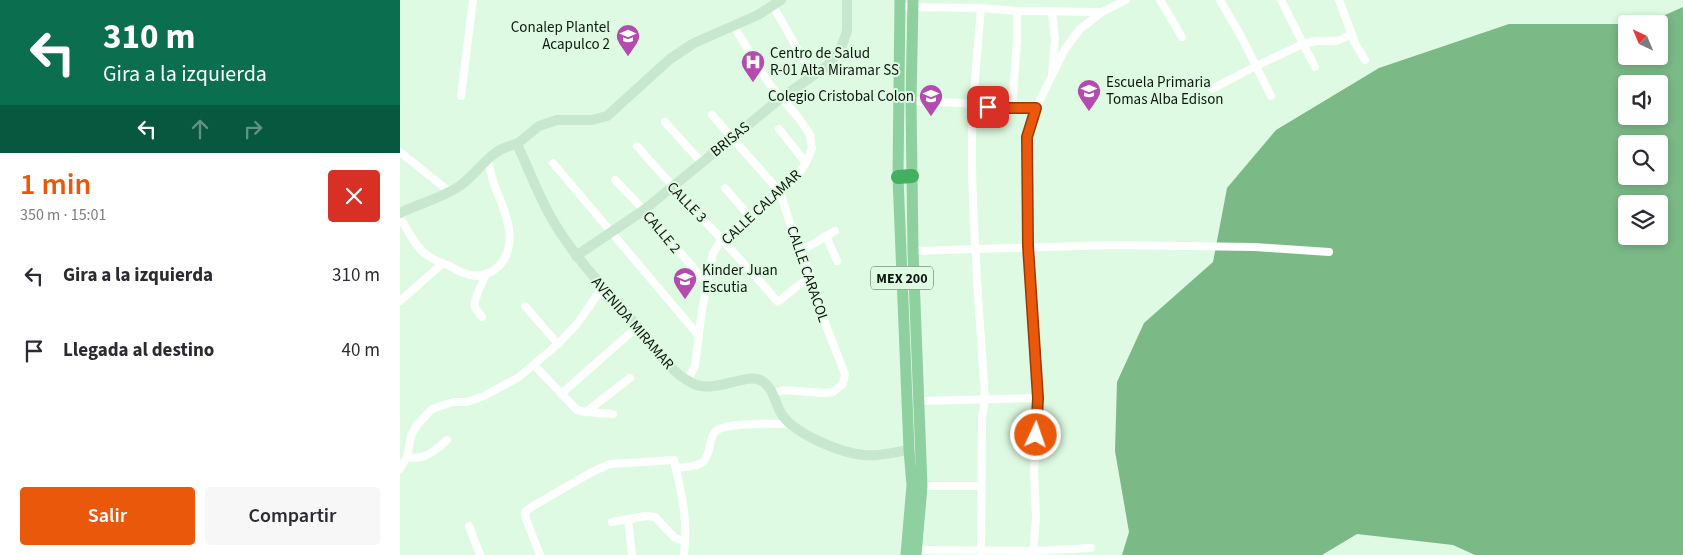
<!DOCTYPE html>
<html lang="es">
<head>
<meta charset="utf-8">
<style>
  body { margin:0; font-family:"Source Sans 3",sans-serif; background:#f7f7f7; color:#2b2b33; height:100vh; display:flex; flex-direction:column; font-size:19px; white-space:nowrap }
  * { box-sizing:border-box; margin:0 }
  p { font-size:16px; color:#7c7c81 }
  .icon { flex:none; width:28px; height:28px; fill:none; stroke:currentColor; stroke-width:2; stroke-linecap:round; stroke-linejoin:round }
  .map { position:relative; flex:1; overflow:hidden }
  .sheet { display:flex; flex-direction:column; background:#fff; width:400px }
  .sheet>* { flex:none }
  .top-card { background:#0b6e4f; color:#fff; overflow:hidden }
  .needle { width:32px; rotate:316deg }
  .controls { position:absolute; left:1218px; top:15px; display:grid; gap:10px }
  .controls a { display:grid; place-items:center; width:50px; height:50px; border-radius:5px; background:#fff; box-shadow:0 2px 8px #0003; font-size:25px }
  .pin { position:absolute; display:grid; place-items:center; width:42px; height:42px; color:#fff; margin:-21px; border-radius:10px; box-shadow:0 2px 8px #0006 }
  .me { position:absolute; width:55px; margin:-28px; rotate:3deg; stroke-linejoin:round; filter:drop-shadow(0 0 4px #0008) }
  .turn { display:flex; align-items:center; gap:18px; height:105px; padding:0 20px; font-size:22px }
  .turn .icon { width:65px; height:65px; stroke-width:2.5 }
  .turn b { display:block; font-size:35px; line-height:42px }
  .lanes { display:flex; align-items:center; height:48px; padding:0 20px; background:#0003; justify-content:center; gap:25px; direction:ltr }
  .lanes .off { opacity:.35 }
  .round { display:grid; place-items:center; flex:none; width:52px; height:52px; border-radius:5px; background:#f7f7f7 }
  .overview { display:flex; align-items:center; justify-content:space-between; height:85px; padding:0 20px }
  h1 { font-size:30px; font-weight:600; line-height:38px; color:#ea580c }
  .button { display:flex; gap:10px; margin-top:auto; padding:10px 20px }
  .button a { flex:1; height:58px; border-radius:5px; background:#ea580c; color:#fff; font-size:20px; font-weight:600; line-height:58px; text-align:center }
  .button a+a { background:#f7f7f7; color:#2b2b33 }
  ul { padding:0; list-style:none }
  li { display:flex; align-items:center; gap:15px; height:75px; padding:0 20px }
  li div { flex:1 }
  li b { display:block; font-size:19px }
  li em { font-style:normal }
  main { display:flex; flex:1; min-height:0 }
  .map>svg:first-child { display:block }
</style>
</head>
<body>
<main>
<section class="sheet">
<div class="top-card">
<div class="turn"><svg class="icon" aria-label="left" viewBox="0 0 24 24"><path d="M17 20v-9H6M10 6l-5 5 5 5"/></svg><div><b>310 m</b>Gira a la izquierda</div></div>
<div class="lanes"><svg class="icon" aria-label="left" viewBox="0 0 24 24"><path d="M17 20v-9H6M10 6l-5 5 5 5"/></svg><svg class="icon off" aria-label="ahead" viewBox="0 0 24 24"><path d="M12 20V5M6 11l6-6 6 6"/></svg><svg class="icon off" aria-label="right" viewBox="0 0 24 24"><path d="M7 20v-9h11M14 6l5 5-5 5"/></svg></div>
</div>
<div class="overview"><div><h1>1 min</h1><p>350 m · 15:01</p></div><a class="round" style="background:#d93025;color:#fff"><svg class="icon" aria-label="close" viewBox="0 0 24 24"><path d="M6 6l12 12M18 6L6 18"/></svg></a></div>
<ul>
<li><svg class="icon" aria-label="left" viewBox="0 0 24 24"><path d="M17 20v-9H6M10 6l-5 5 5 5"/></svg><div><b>Gira a la izquierda</b></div><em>310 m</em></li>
<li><svg class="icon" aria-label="arrive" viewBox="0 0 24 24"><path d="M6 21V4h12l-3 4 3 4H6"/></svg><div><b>Llegada al destino</b></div><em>40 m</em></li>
</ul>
<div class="button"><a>Salir</a><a>Compartir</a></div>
</section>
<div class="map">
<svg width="1283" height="555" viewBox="0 0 1283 555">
  <rect width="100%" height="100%" fill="#defae2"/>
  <!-- water -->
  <path fill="#7bb987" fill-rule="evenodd" d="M1283,7V555H1075L1053,545L957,534L922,555H722L729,532L715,451L717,382L744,323L813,262L827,188L876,130L979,68L1109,24H1226V56H1259V24H1245ZM1226,84H1259V116H1226ZM1226,144H1259V176H1226ZM1226,204H1259V236H1226Z"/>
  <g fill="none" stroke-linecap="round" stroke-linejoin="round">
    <!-- street -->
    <g stroke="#fff" stroke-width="8">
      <path d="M760,0L782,37"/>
      <path d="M820,0L842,38L871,96"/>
      <path d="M881,0L915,67"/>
      <path d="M939,0L955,43L965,60"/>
      <path d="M373,6L413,76"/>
      <path d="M500,7L581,8L617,11L702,12L726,0"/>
      <path d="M652,12L655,39L652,73"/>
      <path d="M812,89L856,66L903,44L916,41H937L952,34"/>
      <path d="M61,96L73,0"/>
      <path d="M511,101L562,103L603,109L636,108"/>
      <path d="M612,108L617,41V11"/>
      <path d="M312,115L380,192L393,233L411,275L427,328L445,374L443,384L433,392L423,393L384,390L373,393"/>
      <path d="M265,122L302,163"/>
      <path d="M379,129L406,163"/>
      <path d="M237,146C283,199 332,249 378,302L411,275"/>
      <path d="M0,152L50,192"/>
      <path d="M153,163L299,336"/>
      <path d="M215,180L244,210L308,285"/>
      <path d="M325,188L350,217"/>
      <path d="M0,217C7,230 13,242 23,252C30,258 41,263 50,266C55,269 61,273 67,274C85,280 103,268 108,250C115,225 98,200 92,177C90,171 89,164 88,158"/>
      <path d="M426,236L437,261"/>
      <path d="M401,251L435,231"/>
      <path d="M513,251L712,245L855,247L929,252"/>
      <path d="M0,301L43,263"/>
      <path d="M125,306L158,344"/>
      <path d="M82,317C80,314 76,310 75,307C73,300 82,284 85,276"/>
      <path d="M134,365L177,410L186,412L213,414"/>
      <path d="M287,381L295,366L302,310L313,253L322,239L380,192L397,176L406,163L412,148L410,135L398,117L370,85L333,25"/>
      <path d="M161,394L237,327"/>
      <path d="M519,401L638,398"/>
      <path d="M186,412L230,378"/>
      <path d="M7,457C24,461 35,451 47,440"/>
      <path d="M276,468C301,465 306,468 311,441C312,438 313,433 316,431C325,422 374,424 389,424"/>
      <path d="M0,469L7,457L11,436L17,425L32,409L53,402H67L84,396L119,377L158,344L177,324L202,288"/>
      <path d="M522,486H581"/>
      <path d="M228,519L232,555"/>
      <path d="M212,522L246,516L255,517L275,538L285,541"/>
      <path d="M69,526L80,555"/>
      <path d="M517,550L633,551L691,548"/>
      <path d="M140,555L126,519L125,512L133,506L192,472L210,464L274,460C282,495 288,518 284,555"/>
      <path d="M581,555L582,419L585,398C580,320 573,242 572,163C571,111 577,59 581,8"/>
      <path d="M633,555L636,518L634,472L638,398L628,247L627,137L636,108L665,49L680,29L702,12"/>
    </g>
    <!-- secondary -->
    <g stroke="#c7e7cf" stroke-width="10">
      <path d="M117,144C130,172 141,203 158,229C181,265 210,294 237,326C254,346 268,371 292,383C315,395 347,371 362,381C375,389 375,406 383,416C397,435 441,453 464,455C479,457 494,452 509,450"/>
      <path d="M117,144L139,126L157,120H192L207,116L270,59L294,43L358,15L381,0"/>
      <path d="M0,213C20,203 43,198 61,185C82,169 88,150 117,144"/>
      <path d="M176,256L244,210L381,98L427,66L441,48L447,31V0"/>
    </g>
    <!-- primary -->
    <g stroke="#8ed0a0" stroke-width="11">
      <path d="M500,0L498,177L509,450L512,485L506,555"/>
      <path d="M513,0L511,101L513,251L522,486L516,555"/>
    </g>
    <!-- highway -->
    <path stroke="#43b060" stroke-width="14" d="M498,177L512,176"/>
  </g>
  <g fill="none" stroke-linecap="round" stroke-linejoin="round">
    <!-- route casing -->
    <g stroke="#983908" stroke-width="12">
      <path id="route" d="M588,107L603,108H636L627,137L628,246L638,398L636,435"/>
    </g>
    <!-- route -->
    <use href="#route" stroke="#ea580c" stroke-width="9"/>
  </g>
  <!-- icons -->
  <defs>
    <g id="school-pin" transform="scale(1.25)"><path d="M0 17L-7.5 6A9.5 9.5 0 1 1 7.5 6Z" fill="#b44caf" stroke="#defae2"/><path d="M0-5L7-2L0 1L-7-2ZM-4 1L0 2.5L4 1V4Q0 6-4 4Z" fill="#fff"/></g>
    <g id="hospital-pin" transform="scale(1.25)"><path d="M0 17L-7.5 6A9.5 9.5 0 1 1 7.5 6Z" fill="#b44caf" stroke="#defae2"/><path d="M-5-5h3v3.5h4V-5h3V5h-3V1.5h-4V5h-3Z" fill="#fff"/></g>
  </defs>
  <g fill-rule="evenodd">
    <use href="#school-pin" x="228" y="36"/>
    <use href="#hospital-pin" x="353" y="62"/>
    <use href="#school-pin" x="689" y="91"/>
    <use href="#school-pin" x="531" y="96"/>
    <use href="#school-pin" x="285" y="279"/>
  </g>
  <g text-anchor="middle" stroke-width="4" stroke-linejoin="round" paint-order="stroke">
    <!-- shield labels -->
    <rect fill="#defae2" stroke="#4c5b4e" stroke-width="1" x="471" y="266.5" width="62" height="23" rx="4"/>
    <g font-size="14" font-weight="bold" fill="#0e170f">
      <text x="502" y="283">MEX 200</text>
    </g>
    <!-- poi labels -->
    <g font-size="15" fill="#0e170f" stroke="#defae2" text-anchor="start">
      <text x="210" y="32" text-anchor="end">Conalep Plantel<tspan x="210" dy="17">Acapulco 2</tspan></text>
      <text x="370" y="58">Centro de Salud<tspan x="370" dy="17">R-01 Alta Miramar SS</tspan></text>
      <text x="706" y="87">Escuela Primaria<tspan x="706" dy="17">Tomas Alba Edison</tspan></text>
      <text x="514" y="101" text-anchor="end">Colegio Cristobal Colon</text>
      <text x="302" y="275">Kinder Juan<tspan x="302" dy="17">Escutia</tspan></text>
    </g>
    <!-- street labels -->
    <g font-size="15" fill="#0e170f" stroke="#defae2">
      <text transform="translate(330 139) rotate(-39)" y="5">BRISAS</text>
      <text transform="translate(287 202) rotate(46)" y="5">CALLE 3</text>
      <text transform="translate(361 207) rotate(-43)" y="5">CALLE CALAMAR</text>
      <text transform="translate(262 232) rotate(50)" y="5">CALLE 2</text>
      <text transform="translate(408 274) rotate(71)" y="5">CALLE CARACOL</text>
      <text transform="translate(233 323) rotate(49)" y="5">AVENIDA MIRAMAR</text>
    </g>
  </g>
</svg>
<div class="controls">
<a><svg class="needle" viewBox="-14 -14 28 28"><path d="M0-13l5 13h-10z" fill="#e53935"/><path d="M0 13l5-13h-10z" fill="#7c7c81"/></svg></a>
<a><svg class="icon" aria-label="sound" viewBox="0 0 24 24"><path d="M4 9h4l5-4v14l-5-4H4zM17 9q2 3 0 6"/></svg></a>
<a><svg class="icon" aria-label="search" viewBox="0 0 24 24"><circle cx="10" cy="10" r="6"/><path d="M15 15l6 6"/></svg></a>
<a><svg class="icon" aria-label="layers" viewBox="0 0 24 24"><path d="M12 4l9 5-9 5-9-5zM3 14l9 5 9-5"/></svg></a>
</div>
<div class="pin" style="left:588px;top:107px;background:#d93025"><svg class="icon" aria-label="arrive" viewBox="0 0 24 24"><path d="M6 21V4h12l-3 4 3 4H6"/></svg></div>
<svg class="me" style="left:636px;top:435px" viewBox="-20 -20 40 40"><circle r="17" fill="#ea580c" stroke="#fff" stroke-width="3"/><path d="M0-11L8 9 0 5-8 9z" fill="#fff"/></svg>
</div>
</main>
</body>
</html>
